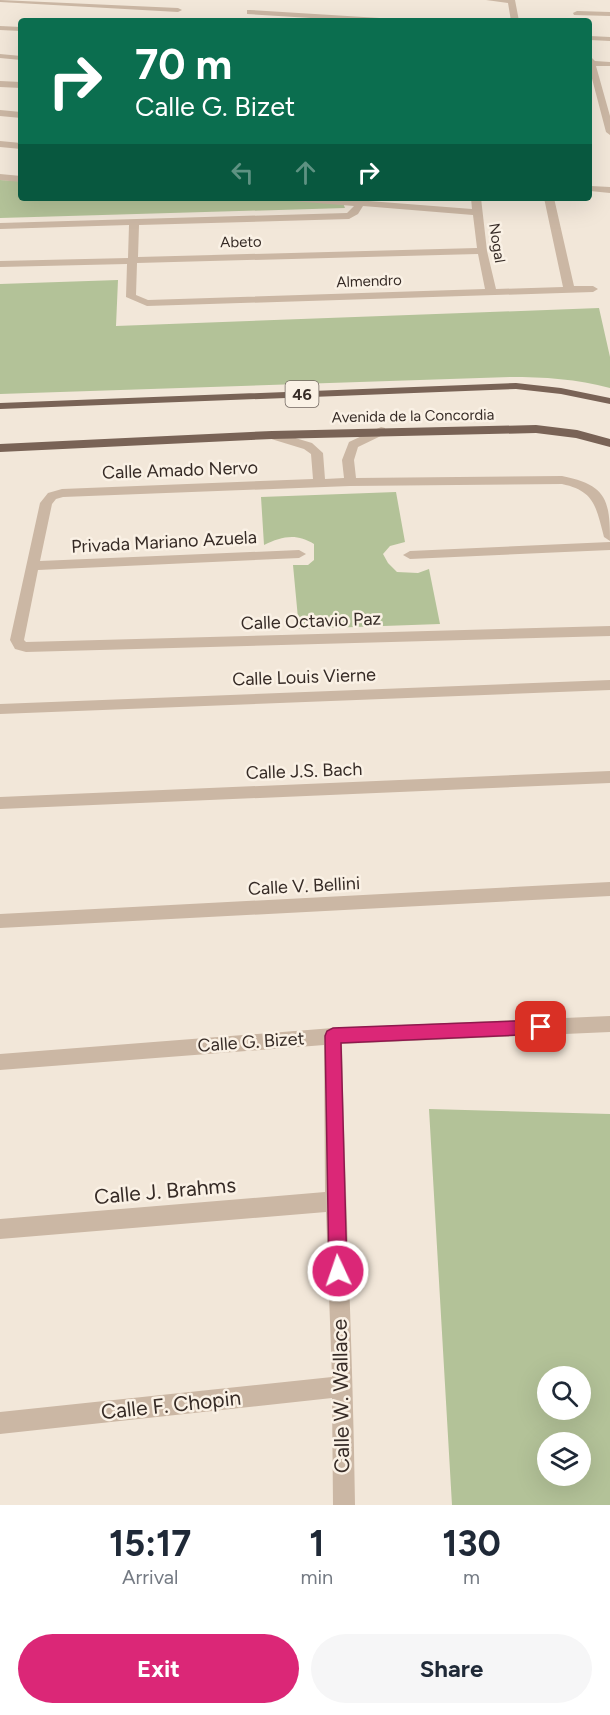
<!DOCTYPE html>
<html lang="en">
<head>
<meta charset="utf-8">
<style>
  body { margin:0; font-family:Figtree,sans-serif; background:#f6f6f7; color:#1f2937; height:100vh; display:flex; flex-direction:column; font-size:22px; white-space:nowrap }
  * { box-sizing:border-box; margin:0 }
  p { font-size:20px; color:#747a83 }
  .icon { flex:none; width:33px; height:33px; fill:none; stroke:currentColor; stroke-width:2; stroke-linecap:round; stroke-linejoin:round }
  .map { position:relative; height:1505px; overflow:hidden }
  .sheet { display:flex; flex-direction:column; background:#fff; flex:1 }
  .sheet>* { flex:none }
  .hud { position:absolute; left:18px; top:18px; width:574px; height:183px; border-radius:6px; box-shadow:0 6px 24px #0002; background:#0b6e4f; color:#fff; overflow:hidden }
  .controls { position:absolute; left:537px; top:1366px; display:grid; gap:12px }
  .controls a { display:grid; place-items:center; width:54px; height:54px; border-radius:50%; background:#fff; box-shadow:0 6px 24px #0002; font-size:30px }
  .pin { position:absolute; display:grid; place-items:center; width:51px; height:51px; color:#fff; margin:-26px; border-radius:12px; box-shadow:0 3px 9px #0006 }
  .me { position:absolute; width:66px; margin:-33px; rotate:357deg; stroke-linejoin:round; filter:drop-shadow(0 0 4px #0008) }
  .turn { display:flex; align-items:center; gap:21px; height:126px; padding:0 18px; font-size:27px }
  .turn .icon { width:78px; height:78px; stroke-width:2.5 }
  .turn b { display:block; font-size:42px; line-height:51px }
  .lanes { display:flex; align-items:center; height:57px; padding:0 18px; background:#0003; justify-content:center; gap:30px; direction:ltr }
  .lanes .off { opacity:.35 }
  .eta { display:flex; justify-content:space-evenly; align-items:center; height:102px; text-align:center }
  .eta b { font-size:36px; font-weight:700; line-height:42px }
  .primary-button { display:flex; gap:12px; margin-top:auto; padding:12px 18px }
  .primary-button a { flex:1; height:69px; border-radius:36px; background:#db2777; color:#fff; font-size:24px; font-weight:700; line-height:69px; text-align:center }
  .primary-button a+a { background:#f6f6f7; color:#1f2937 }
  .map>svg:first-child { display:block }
</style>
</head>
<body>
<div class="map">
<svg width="610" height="1505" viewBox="0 0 610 1505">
  <rect width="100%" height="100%" fill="#f2e7d9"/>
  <!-- green -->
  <g fill="#b3c298" fill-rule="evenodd">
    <path d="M0,180L21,181V198H268L343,203L345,208L0,218Z"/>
    <path d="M118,280L116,326L599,308L610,357V388C577,379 544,377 510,377L0,394V284Z"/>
    <path d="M396,492L405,542L390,546L383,554L388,563L397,572L418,573L429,569L440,624L299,629L293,565H308L314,560V544C297,533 282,536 264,545L261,497Z"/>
    <path d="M429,1109L610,1114V1505H452ZM548,1377H580V1410H548ZM548,1443H580V1476H548Z"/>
  </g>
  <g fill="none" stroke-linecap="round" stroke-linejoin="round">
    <!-- street -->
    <g fill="#cbb7a4" fill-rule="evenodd">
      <path d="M0,0L178,8L182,10L178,12L0,2Z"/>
      <path d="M486,0H515L519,21H511L508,3Z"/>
      <path d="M250,10L396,19L400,21H359L247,14V10Z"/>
      <path d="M577,11L610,12V16L574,15L573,13Z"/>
      <path d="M0,26L21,27V31L0,30Z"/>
      <path d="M590,36L610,37V41L590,40Z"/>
      <path d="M0,54L21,56V60L0,58Z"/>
      <path d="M590,56L595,61L610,62V66H596L610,116V135L606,132L590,71Z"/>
      <path d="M0,81L21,82V88L0,87Z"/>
      <path d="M0,110L21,112V118L0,116Z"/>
      <path d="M0,141L21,143V149L0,147Z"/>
      <path d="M0,174L21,176V182L0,180Z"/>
      <path d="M591,186L610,187V193L590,191Z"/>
      <path d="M287,198H330L472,209L471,198H481L487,251L496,289L563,287L544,198H554L574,286H593L598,289L593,292L147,306L126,297L127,264L0,267V261L128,258L129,225L0,229V223L347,213L354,206L292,201ZM363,206L473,215L477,248L138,257L139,225L349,219L358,214ZM478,254L485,289L148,300L136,295L137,263Z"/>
      <path d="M381,427L385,428V434L358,447L354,460L356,478L562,476C606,485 610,499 610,541L604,537C596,507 595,491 562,484L350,486L63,497L56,499L52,504L40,561L299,550L306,554L299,558L38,570L24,640L26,642L610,626V636L26,652L15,649L10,640L40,503L48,493L62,489L313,479L311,454L304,449L268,438L266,435L272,431L312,443L323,453L325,479L344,478L342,460L349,442Z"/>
      <path d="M610,542V550L410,559L403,555L410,551Z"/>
      <path d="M610,680V690L0,714V704Z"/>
      <path d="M610,771V783L0,809V797Z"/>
      <path d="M610,882V896L0,928V914Z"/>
      <path d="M610,1016V1032L342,1044C345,1198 353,1351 355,1505H333L332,1398L0,1434V1412L332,1377L326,1212L0,1239V1219L325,1192L324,1045L0,1070V1054L333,1028Z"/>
    </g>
    <!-- primary -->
    <g fill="#796356" fill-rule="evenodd">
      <path d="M516,383L561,388L610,398V404L561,394L516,389L0,409V403Z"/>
      <path d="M536,425L577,430L610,439V447L576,438L536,433L272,439L0,452V444L272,431Z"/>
    </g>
  </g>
  <!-- route -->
  <path fill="#db2777" stroke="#8e194d" stroke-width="1.5" d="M541,1020L546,1022L549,1027L546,1032L541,1034L341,1043L347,1271L344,1277L338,1280L331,1277L329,1271L325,1036L327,1031L333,1028Z"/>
  <g text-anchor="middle" stroke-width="5" stroke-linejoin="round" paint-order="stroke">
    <!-- far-street labels -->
    <g font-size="15" fill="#362b26" stroke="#faf1e5">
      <text transform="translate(241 242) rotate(-1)" y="5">Abeto</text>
      <text transform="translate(497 243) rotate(81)" y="5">Nogal</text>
      <text transform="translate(369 281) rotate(-2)" y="5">Almendro</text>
      <text transform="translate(413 416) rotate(-1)" y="5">Avenida de la Concordia</text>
    </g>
    <!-- shield labels -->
    <rect fill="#faf1e5" stroke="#71665f" stroke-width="1.5" x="285.5" y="381" width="33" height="26" rx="4.5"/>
    <g font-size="16" font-weight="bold" fill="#362b26">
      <text x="302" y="400">46</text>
    </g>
    <!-- street labels -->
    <g font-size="18" fill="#362b26" stroke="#faf1e5">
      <text transform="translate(180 470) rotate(-2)" y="6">Calle Amado Nervo</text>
      <text transform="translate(164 542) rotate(-3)" y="6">Privada Mariano Azuela</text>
      <text transform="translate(311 621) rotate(-2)" y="6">Calle Octavio Paz</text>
      <text transform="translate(304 677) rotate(-2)" y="6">Calle Louis Vierne</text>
      <text transform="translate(304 771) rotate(-2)" y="6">Calle J.S. Bach</text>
      <text transform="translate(304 886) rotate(-3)" y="6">Calle V. Bellini</text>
      <text transform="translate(251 1042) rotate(-4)" y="6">Calle G. Bizet</text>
    </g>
    <!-- near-street labels -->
    <g font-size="21" fill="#362b26" stroke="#faf1e5">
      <text transform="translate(165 1191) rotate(-5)" y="7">Calle J. Brahms</text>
      <text transform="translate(341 1396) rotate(-91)" y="7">Calle W. Wallace</text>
      <text transform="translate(171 1405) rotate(-6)" y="7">Calle F. Chopin</text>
    </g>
  </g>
</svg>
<div class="controls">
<a><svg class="icon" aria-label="search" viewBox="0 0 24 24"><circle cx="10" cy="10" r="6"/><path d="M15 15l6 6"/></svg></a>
<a><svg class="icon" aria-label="layers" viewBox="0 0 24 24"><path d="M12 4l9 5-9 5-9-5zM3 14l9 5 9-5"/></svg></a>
</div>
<div class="pin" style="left:541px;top:1027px;background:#d93025"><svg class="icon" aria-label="arrive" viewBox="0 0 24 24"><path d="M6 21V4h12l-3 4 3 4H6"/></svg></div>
<svg class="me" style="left:338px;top:1271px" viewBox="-20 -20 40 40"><circle r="17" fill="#db2777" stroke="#fff" stroke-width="3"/><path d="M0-11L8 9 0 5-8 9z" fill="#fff"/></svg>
<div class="hud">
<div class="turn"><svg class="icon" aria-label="right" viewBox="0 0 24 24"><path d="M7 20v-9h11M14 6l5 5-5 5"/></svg><div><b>70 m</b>Calle G. Bizet</div></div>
<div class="lanes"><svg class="icon off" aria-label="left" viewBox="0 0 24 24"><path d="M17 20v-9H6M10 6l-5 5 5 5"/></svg><svg class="icon off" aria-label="ahead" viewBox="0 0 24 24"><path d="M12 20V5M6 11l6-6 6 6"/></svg><svg class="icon" aria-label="right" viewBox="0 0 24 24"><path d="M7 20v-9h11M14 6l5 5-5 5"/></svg></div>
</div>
</div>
<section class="sheet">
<div class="eta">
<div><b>15:17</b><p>Arrival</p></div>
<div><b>1</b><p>min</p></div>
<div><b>130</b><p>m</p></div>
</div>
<div class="primary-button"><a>Exit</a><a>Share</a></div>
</section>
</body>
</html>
